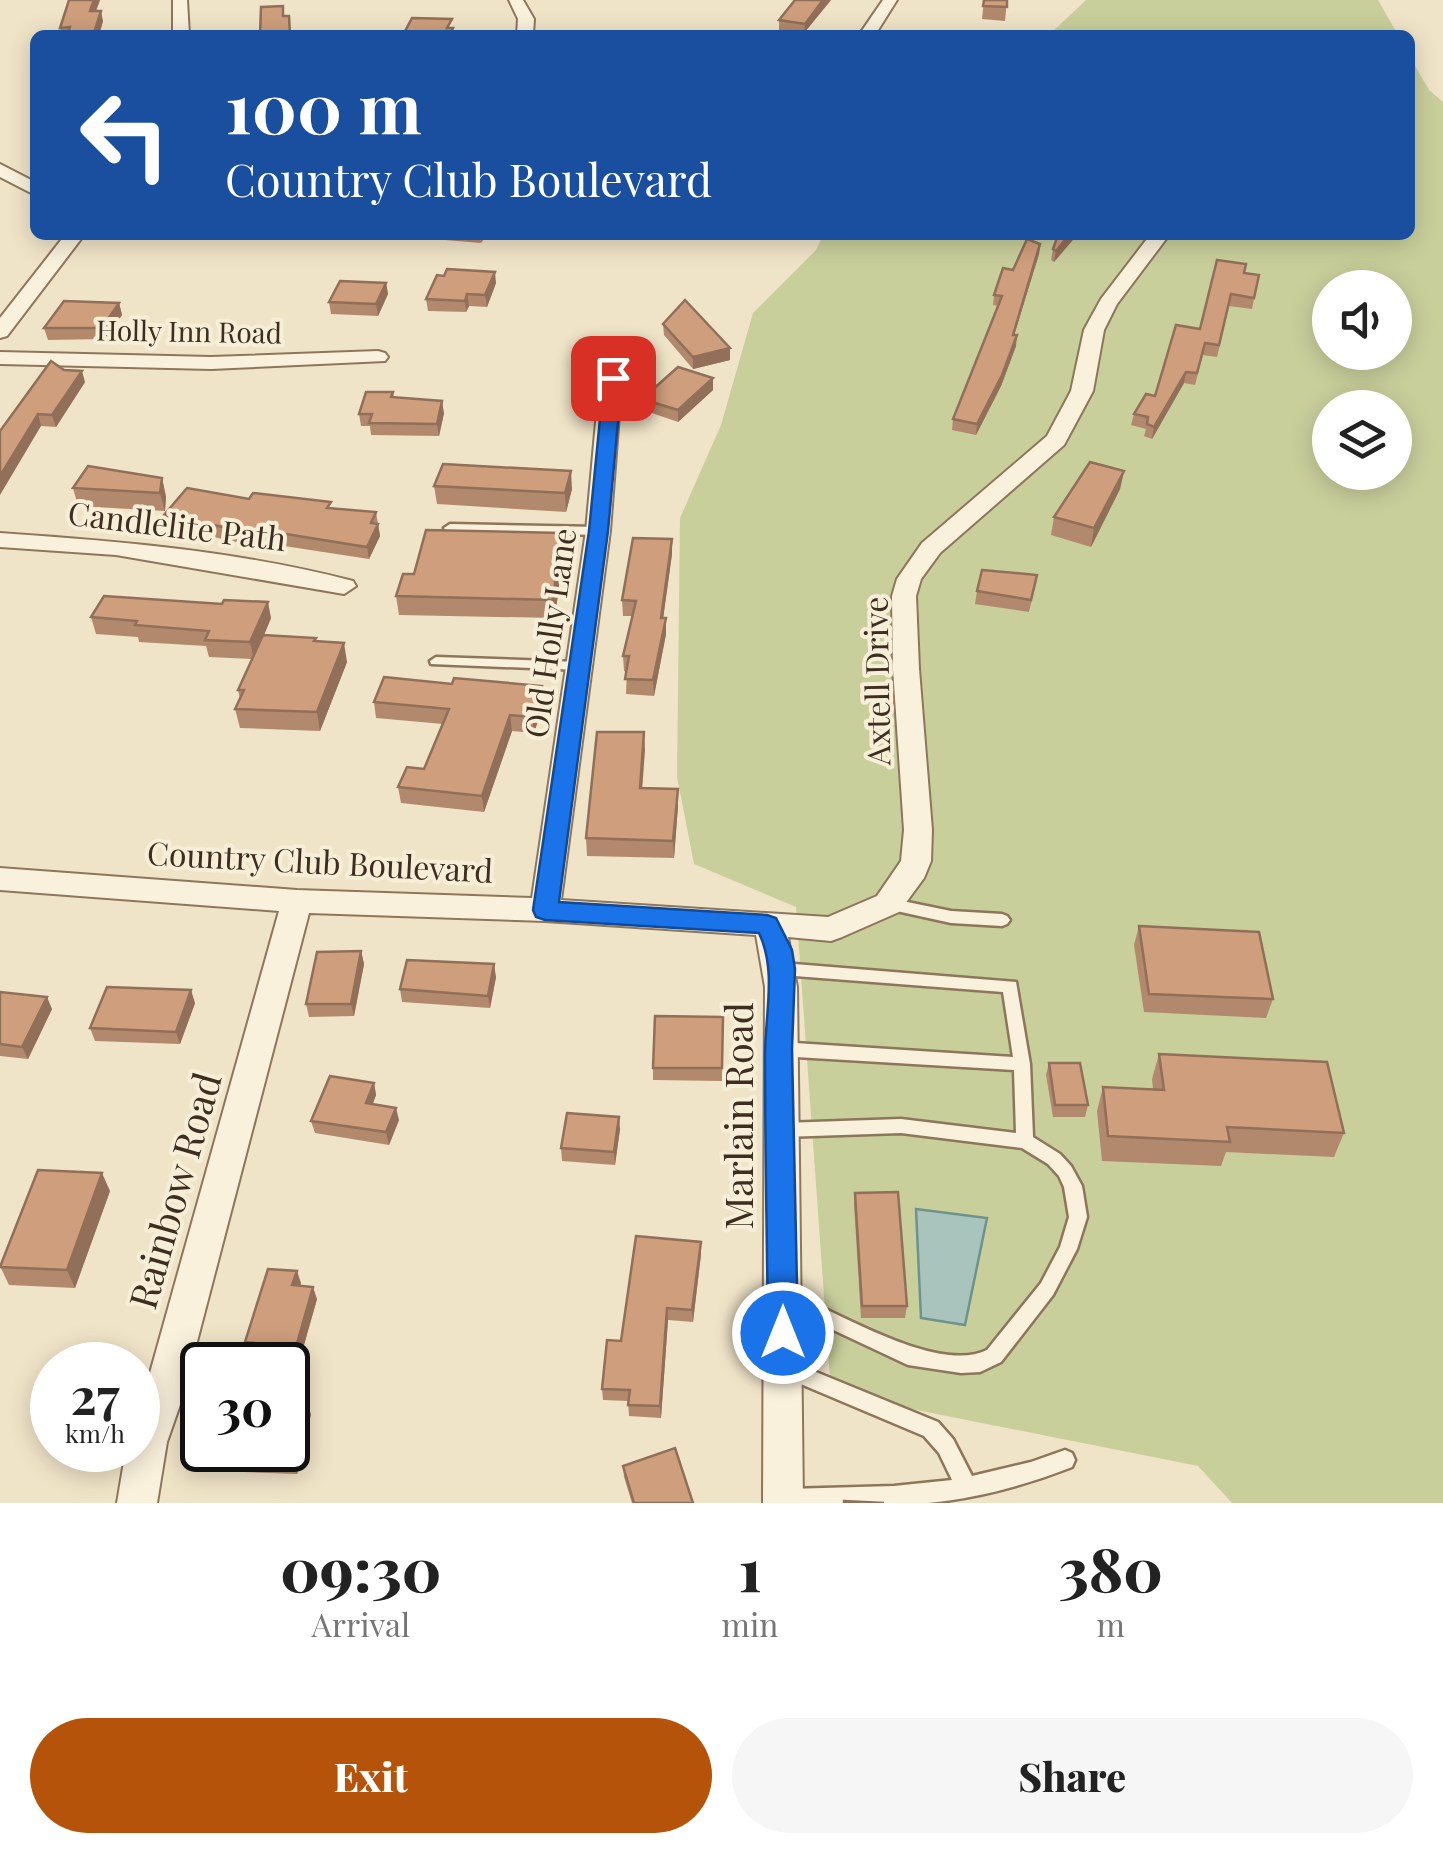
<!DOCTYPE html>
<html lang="en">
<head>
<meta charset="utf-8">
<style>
  body { margin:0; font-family:"Playfair Display",serif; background:#f6f6f6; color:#222; height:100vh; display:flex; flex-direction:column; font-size:38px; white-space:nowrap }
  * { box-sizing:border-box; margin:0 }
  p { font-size:32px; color:#767676 }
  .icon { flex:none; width:55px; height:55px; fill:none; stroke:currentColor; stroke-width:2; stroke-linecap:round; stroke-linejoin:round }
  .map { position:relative; height:1503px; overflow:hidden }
  .sheet { display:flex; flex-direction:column; background:#fff; flex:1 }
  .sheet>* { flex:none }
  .hud { position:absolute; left:30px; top:30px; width:1385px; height:210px; border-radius:15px; box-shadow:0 5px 25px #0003; background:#1a4fa0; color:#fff; overflow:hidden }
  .buttons { position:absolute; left:1312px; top:270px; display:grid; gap:20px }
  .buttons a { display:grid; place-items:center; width:100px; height:100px; border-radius:50%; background:#fff; box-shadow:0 5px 25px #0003; font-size:50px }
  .speed { position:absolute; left:30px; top:1342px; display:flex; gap:20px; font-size:50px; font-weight:700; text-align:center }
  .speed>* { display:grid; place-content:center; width:130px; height:130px; border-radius:50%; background:#fff; box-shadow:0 5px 25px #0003; line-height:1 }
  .speed small { font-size:25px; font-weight:400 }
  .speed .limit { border:5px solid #111; border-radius:15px; background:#fff; color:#111 }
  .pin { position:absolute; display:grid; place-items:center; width:85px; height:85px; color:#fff; margin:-42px; border-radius:20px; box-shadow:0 5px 15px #0006 }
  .me { position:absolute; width:110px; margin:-55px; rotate:0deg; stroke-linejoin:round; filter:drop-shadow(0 0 8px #0008) }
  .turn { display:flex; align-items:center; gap:35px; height:210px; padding:0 30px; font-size:45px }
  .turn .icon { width:130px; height:130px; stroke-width:2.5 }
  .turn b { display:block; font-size:70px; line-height:85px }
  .eta { display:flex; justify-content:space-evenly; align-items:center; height:170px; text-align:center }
  .eta b { font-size:60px; font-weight:800; line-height:70px }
  .cta { display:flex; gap:20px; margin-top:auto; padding:20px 30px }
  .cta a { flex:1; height:115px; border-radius:60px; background:#b45309; color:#fff; font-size:40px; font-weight:800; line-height:115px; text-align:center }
  .cta a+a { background:#f6f6f6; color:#222 }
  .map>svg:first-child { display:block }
</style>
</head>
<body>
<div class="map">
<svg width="1443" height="1503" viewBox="0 0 1443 1503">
  <rect width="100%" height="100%" fill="#f0e4c8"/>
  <!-- green -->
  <g fill="#c9cf9b" fill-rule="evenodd">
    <path d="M1086,0H1378L1398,35H1049Z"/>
    <path d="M1410,57L1429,90L1443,102V1503H1232L1198,1466L831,1393L796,907L694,864L677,777L680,518L721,425L753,313L816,250L823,235H1410ZM1330,288H1395V352H1330ZM1330,408H1395V472H1330Z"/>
  </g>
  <!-- water -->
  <path fill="#a9c4bc" stroke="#6f938a" stroke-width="2.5" d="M916,1209L987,1218L965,1325L921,1318Z"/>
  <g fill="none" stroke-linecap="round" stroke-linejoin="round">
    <!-- service casing -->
    <g stroke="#8d765c" stroke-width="5">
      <g id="service">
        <path d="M450,524L598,527L604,531L598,535L446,531L444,528Z"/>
        <path d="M436,657L579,662L586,666L579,670L431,664L430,661Z"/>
        <path d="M888,898L951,911L1002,914L1007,916L1010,920L1007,924L1002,926L951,923L883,908L880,904L883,900Z"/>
        <path d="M782,963L1016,982L1030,1064L1033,1137L1060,1154L1071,1166L1082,1186L1087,1217L1077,1249L1053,1295L1001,1362L980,1372L961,1373L908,1365L778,1304L775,1298L778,1292L784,1290C833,1309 937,1375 987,1350L1041,1283L1060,1247L1069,1217L1064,1187L1059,1176L1048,1164L1022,1148L901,1133L783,1137L777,1135L775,1130L777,1125L783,1123L901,1119L1016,1133L1014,1070L779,1056L773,1054L771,1049L773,1044L779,1042L1013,1057L1003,992L782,975L776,973L774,969L776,965Z"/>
        <path d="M784,1359L938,1422L953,1439L972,1476L1031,1462L1065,1450L1072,1453L1075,1460L1072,1467C1026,1485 978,1498 928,1503C881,1503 828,1503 780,1503L778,1499L781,1492L788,1489L894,1486L952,1480L939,1453L924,1436L777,1374L775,1368L777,1362Z"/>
      </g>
    </g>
    <!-- minor casing -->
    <g stroke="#8d765c" stroke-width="4">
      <g id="minor">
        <path d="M173,0H187L189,35H173Z"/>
        <path d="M509,0H523L534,19L533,35H517L518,19Z"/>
        <path d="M883,0H897L875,35H859Z"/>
        <path d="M0,164L35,182V195L0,177Z"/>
        <path d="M65,235H84L7,336L0,338V318Z"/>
        <path d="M1150,235H1169L1117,304L1104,330L1093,391L1064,445L940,553L921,579L916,596L919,669L932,830L931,861L924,878L899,912L842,937L831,941L788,937L797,987L803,1503H763L765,987L756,935L545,921L309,913L182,1399L167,1442L157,1503H117L126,1450H138V1416L279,911L0,890V868L297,890L532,898L586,531L599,389L615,362L622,360L633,366L621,389L610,531L561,900L828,917L877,896L901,861L904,830L893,669L892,596L897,579L922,543L1047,436L1071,391L1084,330L1101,299Z"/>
        <path d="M378,351L385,353L388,357L385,361L211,369L0,364V352L211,357Z"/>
        <path d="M0,533C118,541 238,551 353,581L356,586L344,594L116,555L0,547Z"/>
      </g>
    </g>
    <!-- service -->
    <use href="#service" fill="#faf1dc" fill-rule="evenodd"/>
    <!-- minor -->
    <use href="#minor" fill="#faf1dc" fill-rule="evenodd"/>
  </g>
  <!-- wall -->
  <g fill="#b2896c">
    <path d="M69,0H100L96,11L103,21L99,35H62L60,28Z"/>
    <path d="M831,0L804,33L779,30V20Z"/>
    <path d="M984,0H1007L1005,21L982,19Z"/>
    <path d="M444,235H487L481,243L445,240Z"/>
    <path d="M1077,235L1054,262L1051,260L1053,249Z"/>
    <path d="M1040,244L1039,254L1014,335L1016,346L1001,386L976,435L952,430L953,419L998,306L993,305L994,295L1013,270Z"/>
    <path d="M1244,273L1259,275L1252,309L1229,306L1217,357L1203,355L1195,385L1184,383L1152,439L1144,436L1146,429L1131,425L1134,414L1155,396Z"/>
    <path d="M386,283L388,294L378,316L331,314L329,302Z"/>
    <path d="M496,283L487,307L469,306L466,312L428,311L426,299Z"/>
    <path d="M119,303L122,315L105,339L48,340L44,328Z"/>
    <path d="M663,324L730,360L693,369L664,335Z"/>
    <path d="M85,382L56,427L41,426L0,431Z"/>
    <path d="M713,390L678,422L643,410L642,399Z"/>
    <path d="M393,392L394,397L444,413L439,436L371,435L370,426H361L359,414Z"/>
    <path d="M1124,471L1120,489L1091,547L1051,535L1054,517Z"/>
    <path d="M162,478L166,497L165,511L78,506L73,488Z"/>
    <path d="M434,486L572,489L566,512L437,504Z"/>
    <path d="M249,499L376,512L380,536L369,559L258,542L255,546L167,527L164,515Z"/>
    <path d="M561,533L563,552L555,618L399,615L396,596L414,574Z"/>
    <path d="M672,539V554L663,618H666V634L654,696L626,694L627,672L624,671L623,656L632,616H623L622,600Z"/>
    <path d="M1035,587L1029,612L975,604L977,591Z"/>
    <path d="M91,617L271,618L264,635L316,641L347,662L320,731L240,728L235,709L240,699L238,690L252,659L209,657L206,646L139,642L138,637L96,634Z"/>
    <path d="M452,684L542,686L544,702L534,733L512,731L484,812L401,803L398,787L424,769L443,724L376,718L374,702Z"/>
    <path d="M644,732L642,788L678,806L674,858L587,856L586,838Z"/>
    <path d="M1139,926L1273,999L1266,1018L1144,1012L1134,945Z"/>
    <path d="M361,951L364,964L354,1016L309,1017L306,1004Z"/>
    <path d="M496,977L490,1008L402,1002L400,989Z"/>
    <path d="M0,992L52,1009L28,1059L0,1056Z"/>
    <path d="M195,1003L180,1044L95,1041L90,1028Z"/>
    <path d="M723,1017L722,1081L653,1080V1068Z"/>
    <path d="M1159,1054L1344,1133L1334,1157L1226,1152L1221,1166L1102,1161L1097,1111L1103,1087L1153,1089L1152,1079Z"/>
    <path d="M1049,1063L1088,1105L1085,1117H1053L1046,1075Z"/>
    <path d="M374,1083L376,1095L373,1104L399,1120L389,1145L315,1133L311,1121Z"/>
    <path d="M620,1129L615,1165L562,1161L561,1148Z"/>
    <path d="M110,1191L75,1288L9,1285L0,1266Z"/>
    <path d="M855,1193L907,1306L905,1318H861L854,1205Z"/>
    <path d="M701,1254L693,1322L668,1320L661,1418L629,1416L628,1401L603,1400L602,1389L621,1341Z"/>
    <path d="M301,1283L300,1286L317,1299L300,1359L249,1354L245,1342Z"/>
    <path d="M311,1414L297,1474L244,1472L240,1460Z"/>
    <path d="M623,1466L693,1503H632L624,1477Z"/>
  </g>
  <!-- shaded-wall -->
  <g fill="#916f58">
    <path d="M94,0H100L92,21L90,11Z"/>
    <path d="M823,0H831L804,33L805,24Z"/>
    <path d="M101,11L103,21L99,35H95Z"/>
    <path d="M1069,235H1077L1054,262L1056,251Z"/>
    <path d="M1040,244L1039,254L1011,345L1013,335Z"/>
    <path d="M495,272L496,283L487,307L485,295Z"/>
    <path d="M386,283L388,294L378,316L376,304Z"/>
    <path d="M467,294L469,306L466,312L465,301Z"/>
    <path d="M119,303L122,315L105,339L102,328Z"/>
    <path d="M1017,335L1016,346L1001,386L976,435L977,424Z"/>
    <path d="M730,348V360L693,369V357Z"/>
    <path d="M82,371L85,382L56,427L52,415Z"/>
    <path d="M1186,372L1184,383L1152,439L1154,427Z"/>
    <path d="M713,378V390L678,422V410Z"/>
    <path d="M442,401L444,413L439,436L437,424Z"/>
    <path d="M38,414L41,426L0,495V476Z"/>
    <path d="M571,471L572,489L566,512L565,493Z"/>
    <path d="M1124,471L1120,489L1091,547L1094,528Z"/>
    <path d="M162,478L166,497L165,511L160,493Z"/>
    <path d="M378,524L380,536L369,559L367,547Z"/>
    <path d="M255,529L258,542L255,546L252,533Z"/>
    <path d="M561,533L563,552L555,618L553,600Z"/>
    <path d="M672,539V554L661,634V618Z"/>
    <path d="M268,602L271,618L254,659L250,642Z"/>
    <path d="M666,618V634L654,696L653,680Z"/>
    <path d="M344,643L347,662L320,731L317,712Z"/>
    <path d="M542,686L544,702L534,733L532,717Z"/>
    <path d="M510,715L512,731L484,812L482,796Z"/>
    <path d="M644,732L645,750L641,805L640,788Z"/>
    <path d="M678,789V806L674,858L673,841Z"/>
    <path d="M361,951L364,964L354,1016L351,1004Z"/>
    <path d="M494,964L496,977L490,1008L488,996Z"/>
    <path d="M191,990L195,1003L180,1044L176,1032Z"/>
    <path d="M47,997L52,1009L28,1059L22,1047Z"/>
    <path d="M374,1083L376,1095L368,1115L366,1103Z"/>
    <path d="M396,1108L399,1120L389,1145L386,1132Z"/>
    <path d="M619,1117L620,1129L615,1165L614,1152Z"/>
    <path d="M102,1173L110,1191L75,1288L67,1270Z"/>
    <path d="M701,1242V1254L693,1322L692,1310Z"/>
    <path d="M297,1271L301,1283L296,1297L292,1285Z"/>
    <path d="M313,1287L317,1299L300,1359L296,1347Z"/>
    <path d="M667,1308L668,1320L661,1418L660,1406Z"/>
    <path d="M307,1403L311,1414L297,1474L292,1463Z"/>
  </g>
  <!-- building -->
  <g fill="#cf9f7d" stroke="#916f58" stroke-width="2.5">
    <path d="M69,0H94L90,11H101L94,33L68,34L70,27L60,28Z"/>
    <path d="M795,0H823L805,24L779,20Z"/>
    <path d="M984,0H1007V7L983,6Z"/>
    <path d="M283,6V16H289L290,35H260L261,7Z"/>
    <path d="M412,18L452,19L447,28H453L450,35H403Z"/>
    <path d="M1058,235H1069L1056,251L1053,249Z"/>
    <path d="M1027,239L1040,244L1013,335H1017L1002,375L977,424L953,419L1002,296L994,295L1003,268L1013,270Z"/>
    <path d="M1217,260L1246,264L1244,273L1259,275L1254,298L1231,294L1219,345L1205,343L1197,373L1186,372L1154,427L1147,424L1148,417L1134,414L1146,394L1155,396L1176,325L1200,329Z"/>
    <path d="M447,269L495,272L485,295L467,294L465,301L426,299L437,275L444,276Z"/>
    <path d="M340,281L386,283L376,304L329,302Z"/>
    <path d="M685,300L730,348L693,357L663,324Z"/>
    <path d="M64,301L119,303L102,328H44Z"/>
    <path d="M51,361L64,370L82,371L52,415L38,414L0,476V431Z"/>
    <path d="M678,367L713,378L678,410L642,399Z"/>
    <path d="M366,392H393L391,397L442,401L437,424L369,423L372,414H359Z"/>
    <path d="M1090,462L1124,471L1094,528L1054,517Z"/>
    <path d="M443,464L571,471L565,493L434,486Z"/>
    <path d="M88,466L162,478L160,493L73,488Z"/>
    <path d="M187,488L249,499L253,493L331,502L327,508L376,512L371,523L378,524L367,547L255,529L252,533L164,515Z"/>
    <path d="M426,530L561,533L553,600L396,596L403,574H414Z"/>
    <path d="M633,538L672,539L661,618H666L653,680L625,679L629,656H623L636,601L622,600Z"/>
    <path d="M982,570L1037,575L1031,600L977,591Z"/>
    <path d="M104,596L222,604L224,600L268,602L250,642L205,640L209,631L135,625L137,621L91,617Z"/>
    <path d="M263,635L316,638L314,641L344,643L317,712L235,709L244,690H238Z"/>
    <path d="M384,677L452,684L454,678L542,686L532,717L510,715L482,796L398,787L407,767L424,769L449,709L374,702Z"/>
    <path d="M597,732H644L640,788L678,789L673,841L586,838Z"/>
    <path d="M1139,926L1259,932L1273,999L1149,994Z"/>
    <path d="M361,951L351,1004H306L317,952Z"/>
    <path d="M407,960L494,964L488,996L400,989Z"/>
    <path d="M107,987L191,990L176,1032L90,1028Z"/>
    <path d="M0,992L47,997L22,1047L0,1044Z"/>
    <path d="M655,1016L723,1017L722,1068H653Z"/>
    <path d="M1159,1054L1327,1062L1344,1133L1227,1127L1230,1142L1108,1136L1103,1087L1164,1090Z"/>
    <path d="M1049,1063H1080L1088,1105H1055Z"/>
    <path d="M330,1076L374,1083L366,1103L396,1108L386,1132L311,1121Z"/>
    <path d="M567,1113L619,1117L614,1152L561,1148Z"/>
    <path d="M38,1170L102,1173L67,1270L0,1267Z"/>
    <path d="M898,1192L907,1306H862L855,1193Z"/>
    <path d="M636,1236L701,1242L692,1310L667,1308L660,1406L628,1405L630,1390L602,1389L607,1340L621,1341Z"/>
    <path d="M268,1269L297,1271L292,1285L313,1287L296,1347L245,1342Z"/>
    <path d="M288,1402L307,1403L292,1463L240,1460L242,1450H288Z"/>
    <path d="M675,1448L693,1503H634L623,1466Z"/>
    <path d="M844,1501L884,1503H844Z"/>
  </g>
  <!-- route -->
  <path fill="#1a73e8" stroke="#114b97" stroke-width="2.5" d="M613,372L622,378L608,531L559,902L767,915L776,918L792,950L795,969L792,1049L798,1333L794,1343L783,1347L772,1343L768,1333C767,1240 765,1148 765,1055C765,1014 777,971 759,933L545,920L536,917L533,910L589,531L604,378Z"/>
  <g text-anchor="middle" stroke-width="8" stroke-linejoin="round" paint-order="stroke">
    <!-- far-street labels -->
    <g font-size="28" fill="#3d2e20" stroke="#f7eed8">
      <text transform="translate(189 332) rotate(1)" y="10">Holly Inn Road</text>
    </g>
    <!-- street labels -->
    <g font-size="32" fill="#3d2e20" stroke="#f7eed8">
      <text transform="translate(177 527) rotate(7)" y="11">Candlelite Path</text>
      <text transform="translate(551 633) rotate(-82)" y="11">Old Holly Lane</text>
      <text transform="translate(878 681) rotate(-91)" y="11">Axtell Drive</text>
      <text transform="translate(320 863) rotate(3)" y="11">Country Club Boulevard</text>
    </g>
    <!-- near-street labels -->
    <g font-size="38" fill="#3d2e20" stroke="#f7eed8">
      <text transform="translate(740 1116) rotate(-90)" y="13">Marlain Road</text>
      <text transform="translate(176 1191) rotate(-74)" y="13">Rainbow Road</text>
    </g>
  </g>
</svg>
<div class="buttons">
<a><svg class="icon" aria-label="sound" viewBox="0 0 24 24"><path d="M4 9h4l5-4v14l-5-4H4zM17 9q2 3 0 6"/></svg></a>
<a><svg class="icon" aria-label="layers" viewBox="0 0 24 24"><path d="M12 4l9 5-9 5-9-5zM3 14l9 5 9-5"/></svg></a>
</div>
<div class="speed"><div>27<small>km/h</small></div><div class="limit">30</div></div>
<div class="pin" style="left:613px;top:378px;background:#d93025"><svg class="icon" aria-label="arrive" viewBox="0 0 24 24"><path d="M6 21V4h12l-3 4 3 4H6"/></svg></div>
<svg class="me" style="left:783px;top:1333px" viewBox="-20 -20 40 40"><circle r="17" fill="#1a73e8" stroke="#fff" stroke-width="3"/><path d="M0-11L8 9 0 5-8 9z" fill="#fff"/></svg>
<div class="hud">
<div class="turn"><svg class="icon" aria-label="left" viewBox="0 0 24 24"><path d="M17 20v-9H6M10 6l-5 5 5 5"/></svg><div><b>100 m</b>Country Club Boulevard</div></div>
</div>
</div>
<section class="sheet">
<div class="eta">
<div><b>09:30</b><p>Arrival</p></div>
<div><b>1</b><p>min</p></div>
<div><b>380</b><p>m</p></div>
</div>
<div class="cta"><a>Exit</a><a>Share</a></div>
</section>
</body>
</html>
